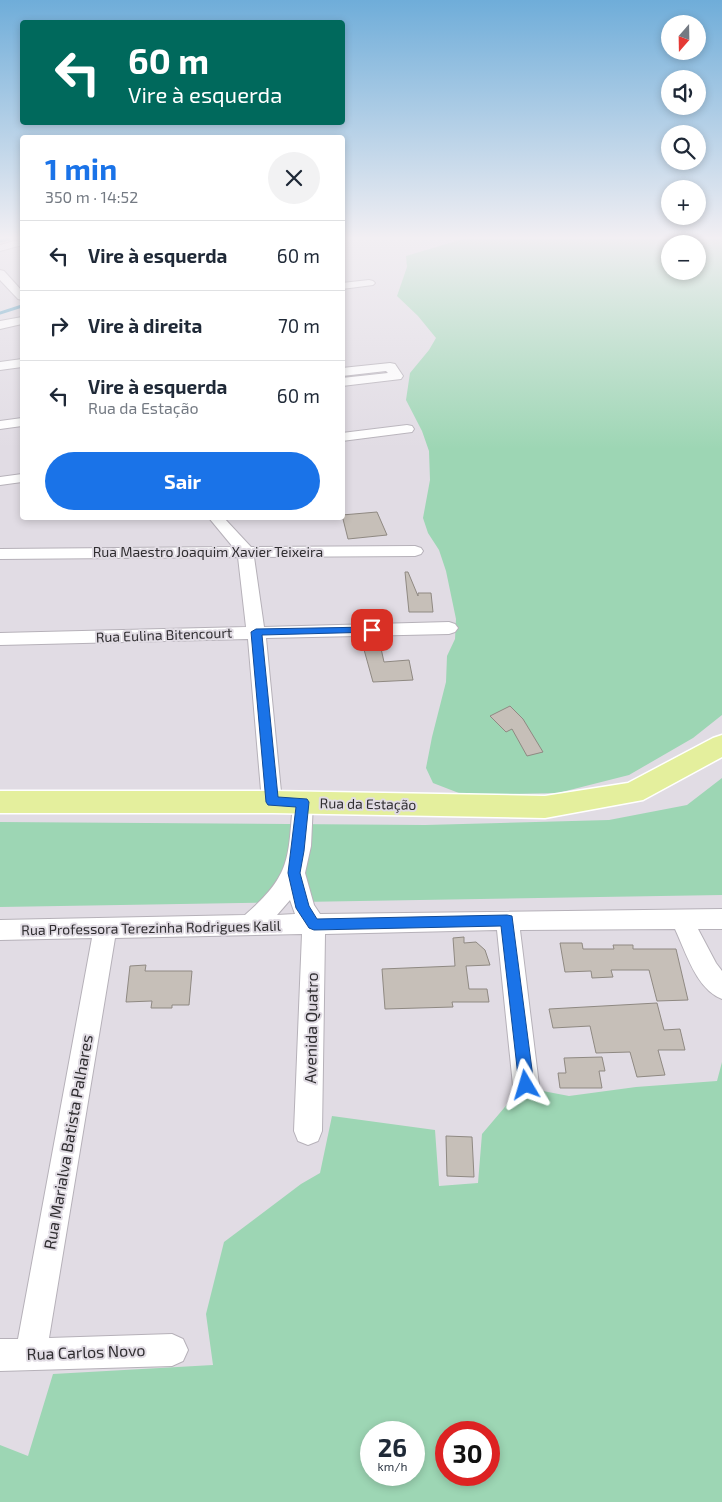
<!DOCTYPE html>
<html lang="pt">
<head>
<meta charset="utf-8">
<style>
  body { margin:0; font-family:"Exo 2",sans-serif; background:#f2f2f3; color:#1f2937; height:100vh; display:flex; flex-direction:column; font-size:19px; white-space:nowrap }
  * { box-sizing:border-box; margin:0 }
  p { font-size:16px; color:#747a83 }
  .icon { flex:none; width:28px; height:28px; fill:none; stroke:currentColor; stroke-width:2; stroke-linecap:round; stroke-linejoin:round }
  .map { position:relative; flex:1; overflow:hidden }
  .panel { position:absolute; left:20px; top:135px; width:325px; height:385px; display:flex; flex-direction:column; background:#fff; border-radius:5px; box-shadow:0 2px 8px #0003 }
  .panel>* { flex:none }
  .guide { position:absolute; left:20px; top:20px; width:325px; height:105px; border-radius:5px; box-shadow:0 2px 8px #0003; background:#00695c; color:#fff; overflow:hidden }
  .needle { width:32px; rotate:200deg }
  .tools { position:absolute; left:661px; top:15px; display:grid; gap:10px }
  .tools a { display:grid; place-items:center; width:45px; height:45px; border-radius:50%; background:#fff; box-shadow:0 2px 8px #0003; font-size:25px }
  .speed { position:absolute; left:360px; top:1421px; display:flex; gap:10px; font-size:25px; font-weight:700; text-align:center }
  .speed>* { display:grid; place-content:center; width:65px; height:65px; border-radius:50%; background:#fff; box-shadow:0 2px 8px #0003; line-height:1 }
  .speed small { font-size:12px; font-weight:400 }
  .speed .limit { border:8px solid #d22; background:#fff; color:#111 }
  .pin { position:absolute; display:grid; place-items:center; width:42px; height:42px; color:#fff; margin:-21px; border-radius:10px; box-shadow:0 2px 8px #0006 }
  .me { position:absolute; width:55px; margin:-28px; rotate:353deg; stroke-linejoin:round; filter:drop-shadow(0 0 4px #0008) }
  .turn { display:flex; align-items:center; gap:18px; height:105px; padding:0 25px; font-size:22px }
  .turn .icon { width:65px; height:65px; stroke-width:2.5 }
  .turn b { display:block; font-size:35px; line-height:42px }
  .round { display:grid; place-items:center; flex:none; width:52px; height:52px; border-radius:26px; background:#f2f2f3 }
  .summary { display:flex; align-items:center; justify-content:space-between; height:85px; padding:0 25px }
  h1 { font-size:30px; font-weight:700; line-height:38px; color:#1a73e8 }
  .button { display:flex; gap:10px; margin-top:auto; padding:10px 25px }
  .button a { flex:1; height:58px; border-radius:30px; background:#1a73e8; color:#fff; font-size:20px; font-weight:700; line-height:58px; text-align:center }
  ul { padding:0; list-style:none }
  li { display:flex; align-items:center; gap:15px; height:70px; padding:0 25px; border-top:1px solid #e0e1e3 }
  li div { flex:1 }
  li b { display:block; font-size:19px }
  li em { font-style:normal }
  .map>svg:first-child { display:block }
</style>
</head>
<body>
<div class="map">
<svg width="722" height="1502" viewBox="0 0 722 1502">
  <rect width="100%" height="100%" fill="#e1dce4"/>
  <!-- green -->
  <g fill="#9dd6b4" fill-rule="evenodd">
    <path d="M463,239H722V715L693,738L629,775L558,793L464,795L433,783L426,768L432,737L446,682L447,656L455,639L456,619L446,571L439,550L428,533L423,518L430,480L429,451L422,431L406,400L410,373L429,350L436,338L418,316L397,296L407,267L406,256ZM670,244H698V271H670Z"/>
    <path d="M722,778V895L0,907V822L425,825L609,820L687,805Z"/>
    <path d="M722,1062V1502H0V1445L28,1456L53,1374L213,1365L206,1314L224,1242L301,1184L320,1173L332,1116L435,1130L439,1186L478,1183L482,1134L522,1087L569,1096L636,1087L717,1081ZM371,1432H414V1475H371ZM446,1432H489V1475H446Z"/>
  </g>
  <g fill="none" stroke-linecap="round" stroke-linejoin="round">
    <!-- stream -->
    <g stroke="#5ba2c2" stroke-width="3">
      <path d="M0,241L9,239"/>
      <path d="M0,313L22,306"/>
    </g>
  </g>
  <!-- building -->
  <g fill="#c6bfb8" stroke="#8f8982">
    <path d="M377,512L387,535L348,539L342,515Z"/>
    <path d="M405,572H408L418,596V593H431L433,612H409Z"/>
    <path d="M380,644L384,662L409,660L413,680L373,682L363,646Z"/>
    <path d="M510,706L523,719L543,752L527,756L512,729L506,732L490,716Z"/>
    <path d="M464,937V943L476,942L485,950L490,965L466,966L469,989H487L489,1002H452L453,1007L385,1009L382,969L455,966L453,938Z"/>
    <path d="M560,943H582L583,949H614L613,945H633V949H676L688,1000L657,1001L649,970H611L613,977L592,978L591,971L565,972Z"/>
    <path d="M146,965L145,971H192L189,1005H172V1008H151L152,1001L126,1002L130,966Z"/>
    <path d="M657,1003L664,1030L680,1029L685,1050H658L665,1075L637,1077L630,1052L596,1053L590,1026L553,1028L549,1009Z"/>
    <path d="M602,1057L605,1071H599L602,1088H560L558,1073H566L564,1058Z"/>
    <path d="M446,1136L472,1137L474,1177L447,1176Z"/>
  </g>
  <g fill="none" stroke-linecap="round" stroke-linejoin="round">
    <!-- minor casing -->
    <g stroke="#b6b1b9" stroke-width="2">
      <g id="minor">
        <path d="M22,239V245L0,251V245Z"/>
        <path d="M0,270L4,271L22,291V300L18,299L0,280Z"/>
        <path d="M369,280L373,281L375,283L373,285L342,289V283Z"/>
        <path d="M22,317V324L0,329V321Z"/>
        <path d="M22,359V367L0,370V362Z"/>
        <path d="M390,363L395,364L403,376L401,379L342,386V378L388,373L386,371L342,376V368Z"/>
        <path d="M22,418V426L0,429V421Z"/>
        <path d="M407,425L412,426L414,429L412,432L342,441V433Z"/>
        <path d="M22,474V482L0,485V477Z"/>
        <path d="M209,518H224L251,547L415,546L421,548L423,551L421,554L415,556L254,557L264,627L449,622L455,624L458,628L455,632L449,634L266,638L282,802L279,808L272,810L265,808L262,802L248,639L0,645V633L246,627L238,557L0,559V549L233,547Z"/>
        <path d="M303,794L310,796L313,802L311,846L305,873L314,905L320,914L722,909V929H698L716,963L722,971V999C696,989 686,952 675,929L520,930L539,1085L535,1094L526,1098L517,1094L513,1085L497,930L325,934L322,1131L318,1141L308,1145L298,1141L294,1131L302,934L115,938L49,1338L172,1334L183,1339L188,1350L183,1361L172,1366L0,1371V1339H18L92,938L0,940V920L245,915C291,875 288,860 293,802L296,796ZM290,900L295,914L277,915Z"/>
      </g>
    </g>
    <!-- major casing -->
    <g stroke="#fff" stroke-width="3">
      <path id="major" d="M722,735V757L643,800L545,818L272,813H0V791H272L545,796L628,783L713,738Z"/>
    </g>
    <!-- minor -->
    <use href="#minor" fill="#fff" fill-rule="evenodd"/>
    <!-- major -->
    <use href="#major" fill="#e4ef9d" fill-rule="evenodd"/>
  </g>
  <!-- sky -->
  <linearGradient id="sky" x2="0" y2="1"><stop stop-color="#6fadd9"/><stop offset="0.53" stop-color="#f2eff3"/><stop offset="1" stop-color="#f2eff3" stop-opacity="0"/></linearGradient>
  <rect width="722" height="449" fill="url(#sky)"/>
  <!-- route -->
  <path fill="#1a73e8" stroke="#114b97" d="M372,627L377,630L375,632L262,635L278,797L307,799L309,802L304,851L300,873L309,906L317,919L507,915L512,916L534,1085L532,1090L526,1092L521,1090L519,1085L501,926L314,930L309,928L296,908L288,873L296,807L268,805L266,802L251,632L256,629Z"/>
  <g text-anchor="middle" stroke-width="4" stroke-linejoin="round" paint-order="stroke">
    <!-- street labels -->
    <g font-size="14" fill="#302e31" stroke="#e1dce4">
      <text x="208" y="557">Rua Maestro Joaquim Xavier Teixeira</text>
      <text transform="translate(164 635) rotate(-2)" y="5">Rua Eulina Bitencourt</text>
      <text transform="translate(368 804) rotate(1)" y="5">Rua da Estação</text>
      <text transform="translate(151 928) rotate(-1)" y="5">Rua Professora Terezinha Rodrigues Kalil</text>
    </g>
    <!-- near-street labels -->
    <g font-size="16" fill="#302e31" stroke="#e1dce4">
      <text transform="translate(311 1028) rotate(-89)" y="6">Avenida Quatro</text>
      <text transform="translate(68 1142) rotate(-80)" y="6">Rua Marialva Batista Palhares</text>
      <text transform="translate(86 1352) rotate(-2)" y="6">Rua Carlos Novo</text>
    </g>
  </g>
</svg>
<div class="tools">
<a><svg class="needle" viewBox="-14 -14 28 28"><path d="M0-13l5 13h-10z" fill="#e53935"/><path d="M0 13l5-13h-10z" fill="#747a83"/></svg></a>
<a><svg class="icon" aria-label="sound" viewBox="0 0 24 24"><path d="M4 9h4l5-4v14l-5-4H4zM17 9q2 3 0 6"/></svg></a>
<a><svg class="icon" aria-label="search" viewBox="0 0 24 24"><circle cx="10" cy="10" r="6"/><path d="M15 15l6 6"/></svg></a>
<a>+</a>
<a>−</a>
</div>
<div class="speed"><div>26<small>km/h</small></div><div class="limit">30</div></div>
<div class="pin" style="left:372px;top:630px;background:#d93025"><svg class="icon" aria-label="arrive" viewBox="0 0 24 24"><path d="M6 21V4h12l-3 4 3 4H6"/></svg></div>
<svg class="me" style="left:526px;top:1085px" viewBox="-20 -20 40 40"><path d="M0-17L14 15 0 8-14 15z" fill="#1a73e8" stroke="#fff" stroke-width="4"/></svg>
<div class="guide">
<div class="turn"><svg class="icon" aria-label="left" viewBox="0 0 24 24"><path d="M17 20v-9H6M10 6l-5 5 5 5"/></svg><div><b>60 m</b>Vire à esquerda</div></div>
</div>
<section class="panel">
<div class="summary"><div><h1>1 min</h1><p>350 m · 14:52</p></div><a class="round"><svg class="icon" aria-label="close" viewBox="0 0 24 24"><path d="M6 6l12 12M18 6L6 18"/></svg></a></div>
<ul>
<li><svg class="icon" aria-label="left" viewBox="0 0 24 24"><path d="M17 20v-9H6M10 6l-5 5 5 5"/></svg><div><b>Vire à esquerda</b></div><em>60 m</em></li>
<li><svg class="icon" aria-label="right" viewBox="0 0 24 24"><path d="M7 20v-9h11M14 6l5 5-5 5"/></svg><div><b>Vire à direita</b></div><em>70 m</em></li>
<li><svg class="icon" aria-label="left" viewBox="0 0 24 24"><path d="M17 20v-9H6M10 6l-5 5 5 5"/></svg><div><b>Vire à esquerda</b><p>Rua da Estação</p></div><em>60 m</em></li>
</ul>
<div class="button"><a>Sair</a></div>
</section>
</div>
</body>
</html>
